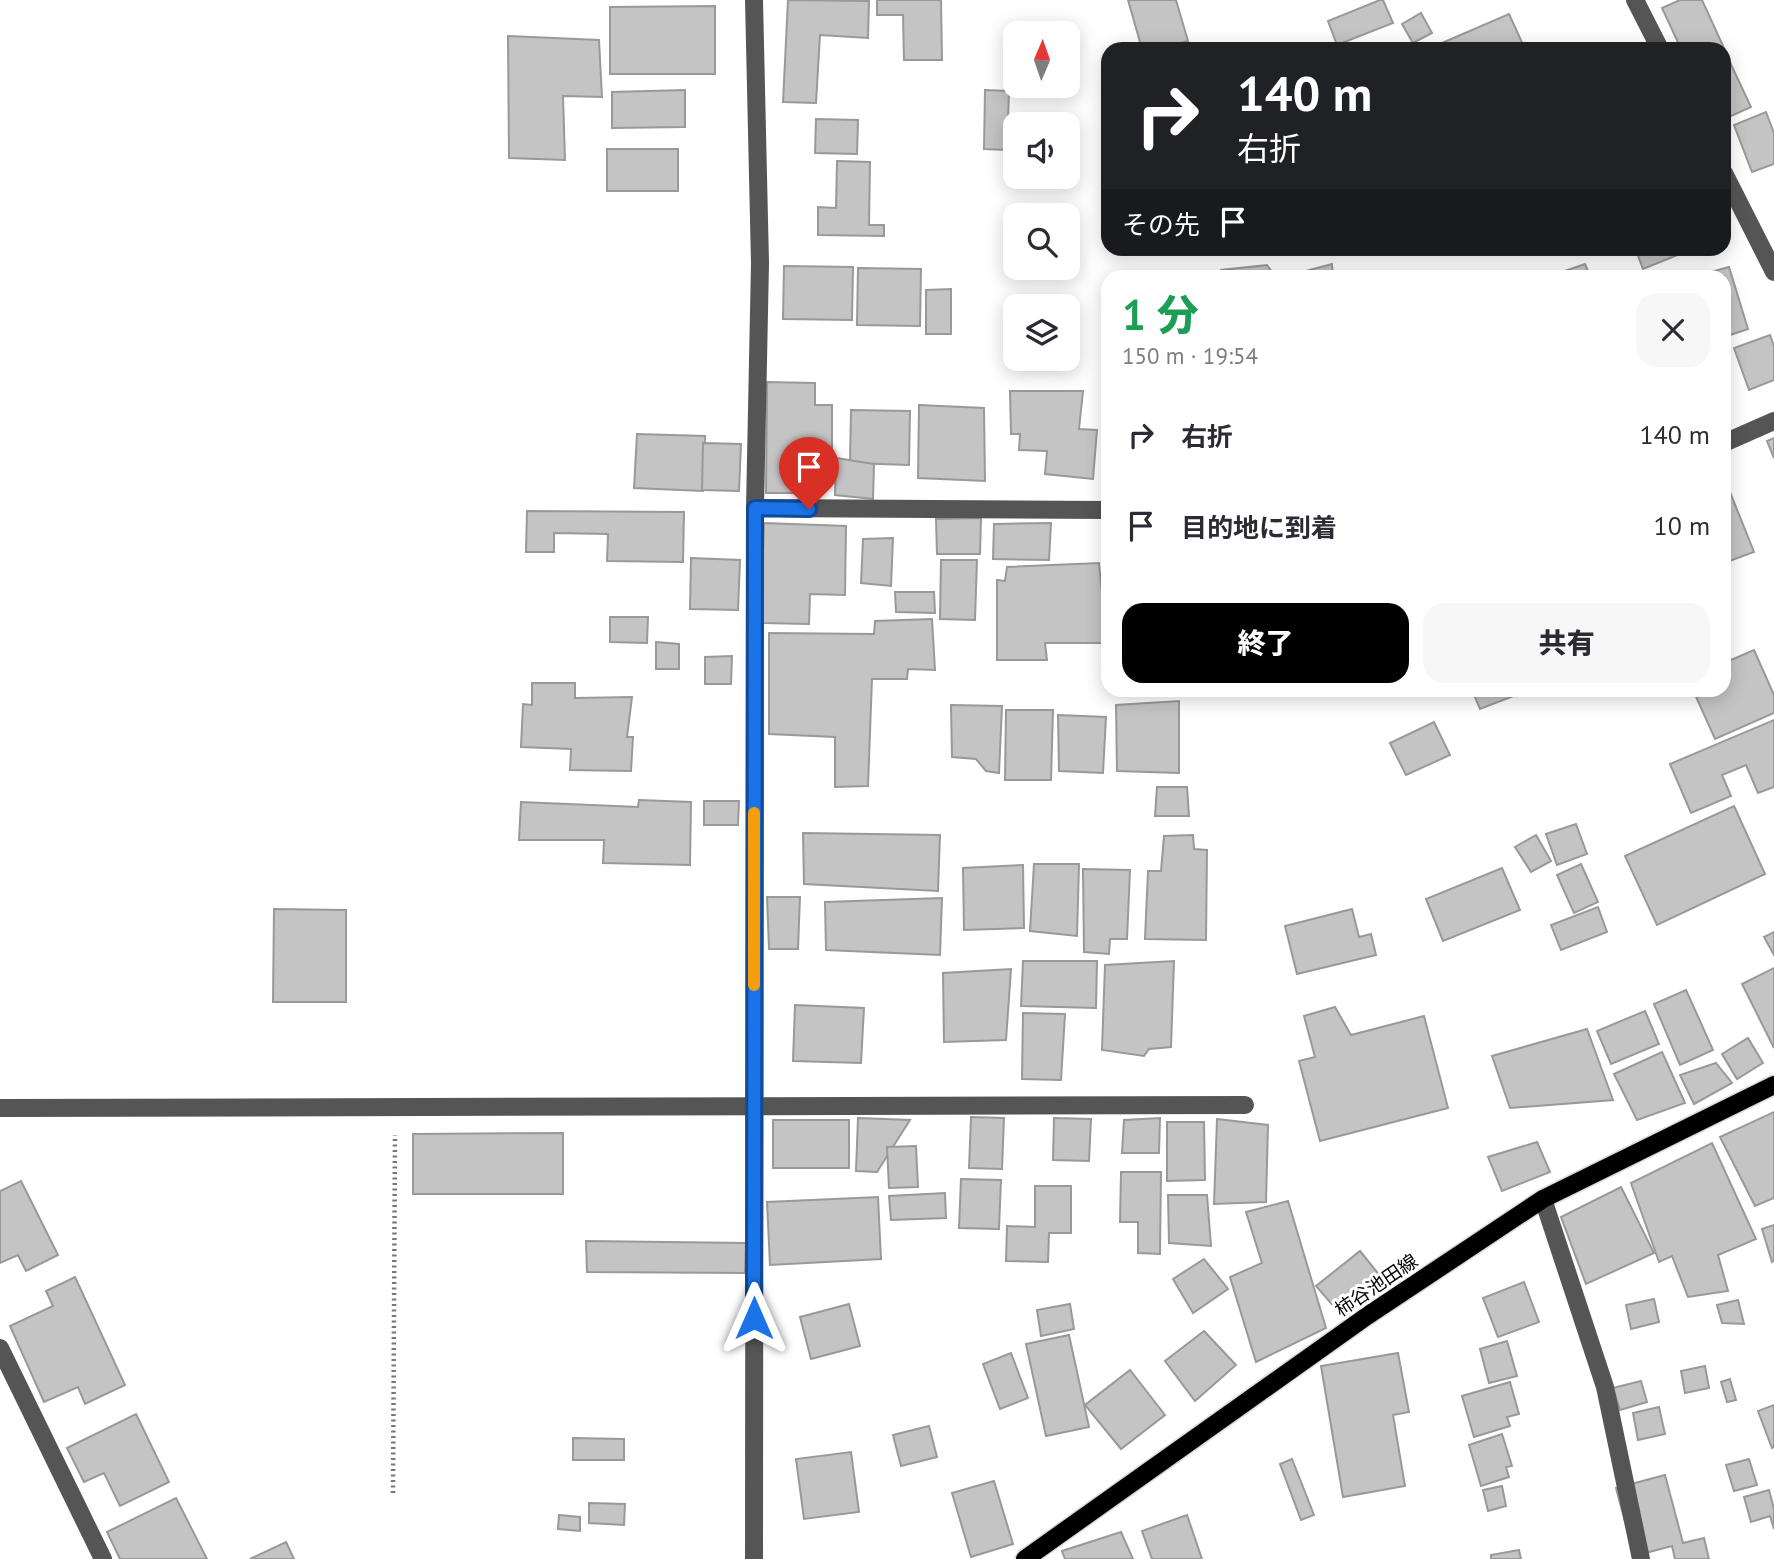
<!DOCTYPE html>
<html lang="ja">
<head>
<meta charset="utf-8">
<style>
  body { margin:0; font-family:"PT Sans","Noto Sans JP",sans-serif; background:#f7f7f7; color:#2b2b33; height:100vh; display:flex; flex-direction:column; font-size:26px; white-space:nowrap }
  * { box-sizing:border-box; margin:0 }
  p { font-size:23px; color:#7c7c81 }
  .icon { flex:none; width:38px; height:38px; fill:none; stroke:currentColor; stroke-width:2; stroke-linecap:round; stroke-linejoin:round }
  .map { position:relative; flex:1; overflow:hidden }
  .panel { position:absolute; left:1101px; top:270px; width:630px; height:427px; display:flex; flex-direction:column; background:#fff; border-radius:21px; box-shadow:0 4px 18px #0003 }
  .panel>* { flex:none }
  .hud { position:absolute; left:1101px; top:42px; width:630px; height:214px; border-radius:21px; box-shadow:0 4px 18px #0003; background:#202124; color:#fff; overflow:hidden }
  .needle { width:46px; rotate:2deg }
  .buttons { position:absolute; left:1003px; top:21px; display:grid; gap:14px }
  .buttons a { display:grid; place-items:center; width:77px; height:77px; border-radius:14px; background:#fff; box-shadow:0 4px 18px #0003; font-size:35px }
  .pin { position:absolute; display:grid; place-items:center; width:60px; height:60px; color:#fff; margin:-72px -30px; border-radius:50% 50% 50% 0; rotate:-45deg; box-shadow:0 0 7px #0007 }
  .pin .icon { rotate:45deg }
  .me { position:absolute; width:77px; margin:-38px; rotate:0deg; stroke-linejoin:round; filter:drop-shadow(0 0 5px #0008) }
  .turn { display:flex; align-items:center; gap:24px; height:147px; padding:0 21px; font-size:32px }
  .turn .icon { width:91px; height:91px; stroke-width:2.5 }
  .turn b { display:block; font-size:49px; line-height:60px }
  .then { display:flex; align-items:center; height:66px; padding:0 21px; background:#0003; gap:14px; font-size:26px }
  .round { display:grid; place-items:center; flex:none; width:74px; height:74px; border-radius:21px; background:#f7f7f7 }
  .headline { display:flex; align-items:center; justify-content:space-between; height:119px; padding:0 21px }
  h1 { font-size:42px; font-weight:800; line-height:52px; color:#1e9e55 }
  .action { display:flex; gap:14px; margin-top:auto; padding:14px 21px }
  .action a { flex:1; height:80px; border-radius:21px; background:#000; color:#fff; font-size:28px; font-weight:800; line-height:80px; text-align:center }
  .action a+a { background:#f7f7f7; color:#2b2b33 }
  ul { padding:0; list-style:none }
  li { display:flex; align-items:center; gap:21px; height:91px; padding:0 21px }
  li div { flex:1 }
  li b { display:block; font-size:26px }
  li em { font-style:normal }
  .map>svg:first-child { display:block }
</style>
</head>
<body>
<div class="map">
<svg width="1774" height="1559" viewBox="0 0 1774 1559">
  <rect width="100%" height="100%" fill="#fff"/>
  <!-- building -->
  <g fill="#c4c4c4" stroke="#999" stroke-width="2">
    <path d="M788,0L869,1L868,38L820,35L816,103L783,102Z"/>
    <path d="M877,0H941L942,60H904L903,15H877Z"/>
    <path d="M1128,0H1176L1188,41L1159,49H1142Z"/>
    <path d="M1380,0H1383L1393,23L1337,45L1328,21Z"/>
    <path d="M1680,0H1702L1724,48L1681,49L1662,8Z"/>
    <path d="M715,6V74H610V7Z"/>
    <path d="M1421,13L1432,33L1413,43L1402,24Z"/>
    <path d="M1509,14L1525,49H1428Z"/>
    <path d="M508,36L599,40L602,97L563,96L565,160L509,158Z"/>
    <path d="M1727,56L1751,107L1729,117L1724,107V57Z"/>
    <path d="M685,90V127L612,128V92Z"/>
    <path d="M985,90L1009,91L1007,150L984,149Z"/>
    <path d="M1766,112L1774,133V164L1752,172L1734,125Z"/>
    <path d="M816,119L858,120L857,154L815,153Z"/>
    <rect x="607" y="149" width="71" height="42"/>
    <path d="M837,161L870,162L869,225H884V236L818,235V207L836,208Z"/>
    <path d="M1635,248H1695L1643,269Z"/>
    <path d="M1332,264L1333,276H1287Z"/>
    <path d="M1585,264L1590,276H1550Z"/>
    <path d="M1267,265L1275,276H1221V270Z"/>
    <path d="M784,266L853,267L852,320L783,319Z"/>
    <path d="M1729,267L1748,329L1724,337V276H1696Z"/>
    <path d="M858,268L921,269L920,326L857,325Z"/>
    <path d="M951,289V334H926V290Z"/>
    <path d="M1770,335L1774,346V380L1749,390L1734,348Z"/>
    <path d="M767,382L815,383V405H832V468H806V493H766Z"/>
    <path d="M1010,391H1083L1079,429L1097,430L1093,479L1045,474L1047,451L1019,450L1020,434H1011Z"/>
    <path d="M919,405L984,408L985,481L918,478Z"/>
    <path d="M851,410L910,411L909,465L850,463Z"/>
    <path d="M637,434L705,436L703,491L634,488Z"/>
    <path d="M1774,438V458L1767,441Z"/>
    <path d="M703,443L741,444L739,491L702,490Z"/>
    <path d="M836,458L874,464L873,499L835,495Z"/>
    <path d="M1724,477L1754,552L1724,563Z"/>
    <path d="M527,511L684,512L683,562L607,561L608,534L554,533V552H526Z"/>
    <path d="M981,518L980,554H937L936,519Z"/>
    <path d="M764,523L846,526L845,595L810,594L809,624L761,623Z"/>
    <path d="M1051,523L1049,560L993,559L994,524Z"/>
    <path d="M893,538L891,586L861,583L863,539Z"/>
    <path d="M691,558L740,560L738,610L690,609Z"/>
    <path d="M941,560H977L975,620L940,619Z"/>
    <path d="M1099,563L1102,594H1108V643H1045L1047,660H997V580L1005,581L1007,567Z"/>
    <path d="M895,592H934L935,613L896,612Z"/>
    <path d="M610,617H648L647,643L610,642Z"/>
    <path d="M932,619L935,670L908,669L907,679H872L868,786L835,787V737L769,734V633L874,634L875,621Z"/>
    <path d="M656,642L679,644V669H656Z"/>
    <path d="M1754,650L1774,695V713L1715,739L1693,690H1724V663Z"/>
    <path d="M732,656L731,684H705V657Z"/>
    <path d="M532,683H575V698L632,697L627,737H633L631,771L570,770L571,749L521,747L523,704L532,705Z"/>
    <path d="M1472,690H1529L1480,709Z"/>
    <path d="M1179,701V773L1117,771L1116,705Z"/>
    <path d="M951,705L1002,706L999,773L986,771L976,759L952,757Z"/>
    <path d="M1006,710H1053L1051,780H1005Z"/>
    <path d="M1058,715L1106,717L1103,773L1059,771Z"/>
    <path d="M1774,720V787L1758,793L1746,765L1722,775L1731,796L1691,813L1670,764Z"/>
    <path d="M1434,722L1450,755L1406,775L1390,743Z"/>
    <path d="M1157,787H1187L1189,816H1155Z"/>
    <path d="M639,800L691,802L690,865L603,863L604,840H519L521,802L638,807Z"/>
    <path d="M704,801H739L738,825H704Z"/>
    <path d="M1734,806L1765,874L1657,925L1625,856Z"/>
    <path d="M1576,824L1587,854L1557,865L1546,834Z"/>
    <path d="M803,833L940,835L938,891L804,884Z"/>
    <path d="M1193,835L1194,849L1207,850L1206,940L1145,939L1148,871H1161L1164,836Z"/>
    <path d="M1536,835L1551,861L1531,872L1515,847Z"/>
    <path d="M1034,864H1079L1077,936L1030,931Z"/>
    <path d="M1581,864L1598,902L1574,913L1557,875Z"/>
    <path d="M1023,865L1024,928L964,930L963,868Z"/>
    <path d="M1502,868L1520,910L1443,941L1426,899Z"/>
    <path d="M1083,869L1130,870L1127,939H1110L1109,954L1084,952Z"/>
    <path d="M767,897H800L798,949H769Z"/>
    <path d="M942,898L940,955L826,950L825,902Z"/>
    <path d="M1598,907L1607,932L1561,950L1551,925Z"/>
    <path d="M274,909L346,910V1002H273Z"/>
    <path d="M1352,909L1359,937L1371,934L1376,955L1297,974L1285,926Z"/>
    <path d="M1774,932V955L1764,937Z"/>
    <path d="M1023,961H1097L1096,1008L1021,1006Z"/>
    <path d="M1174,961L1171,1047L1149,1049L1144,1056L1102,1050L1105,965Z"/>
    <path d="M1774,968V1048L1742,984Z"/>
    <path d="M1011,969L1006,1040L944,1042L943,973Z"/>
    <path d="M1686,990L1713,1050L1680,1065L1654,1004Z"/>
    <path d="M795,1005L864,1008L861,1063L793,1061Z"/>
    <path d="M1335,1007L1351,1035L1424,1016L1448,1108L1320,1141L1299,1061L1315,1057L1304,1016Z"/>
    <path d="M1645,1011L1659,1044L1611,1064L1597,1031Z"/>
    <path d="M1023,1013L1065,1014L1061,1080L1022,1079Z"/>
    <path d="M1587,1029L1613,1100L1510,1108L1492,1056Z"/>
    <path d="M1748,1038L1763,1063L1737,1079L1722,1054Z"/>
    <path d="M1662,1052L1685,1103L1637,1120L1614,1074Z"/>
    <path d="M1716,1063L1732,1083L1694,1104L1680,1075Z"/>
    <path d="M1774,1112V1198L1755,1206L1720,1137Z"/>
    <path d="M971,1117L1004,1118L1002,1169L969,1168Z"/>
    <path d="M858,1118L910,1120L877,1172L856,1171Z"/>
    <path d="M1054,1118L1091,1119L1089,1161L1053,1160Z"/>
    <path d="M1160,1118L1159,1153H1122L1124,1120Z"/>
    <path d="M1217,1119L1268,1125L1266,1202L1214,1204Z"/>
    <rect x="773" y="1120" width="76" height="48"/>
    <path d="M1167,1122H1204L1205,1180L1167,1181Z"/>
    <path d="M563,1133V1194H413V1134Z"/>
    <path d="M1537,1142L1550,1172L1502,1191L1488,1157Z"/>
    <path d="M1712,1143L1756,1239L1718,1255L1728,1291L1688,1297L1672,1256L1659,1262L1631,1183Z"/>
    <path d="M916,1146L918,1187L889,1188L887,1147Z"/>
    <path d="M1121,1172H1161L1160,1254L1138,1253V1222H1120Z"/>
    <path d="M961,1179L1001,1180L999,1229L959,1228Z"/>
    <path d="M21,1181L58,1255L26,1271L18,1255L0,1263V1191Z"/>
    <path d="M1035,1186H1071V1233H1049L1048,1262L1006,1261L1007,1226L1035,1227Z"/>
    <path d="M1621,1187L1654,1253L1586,1284L1561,1217Z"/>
    <path d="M945,1193L946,1218L891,1220L889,1196Z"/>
    <path d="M1168,1195H1207L1211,1246L1169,1243Z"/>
    <path d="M878,1197L881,1259L770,1265L767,1202Z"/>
    <path d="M1288,1201L1326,1328L1256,1362L1230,1277L1262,1263L1246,1212Z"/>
    <path d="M1774,1225V1261L1772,1262L1762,1229Z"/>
    <path d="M586,1241L746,1243L745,1273L587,1272Z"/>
    <path d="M1360,1251L1381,1277L1335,1308L1316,1286Z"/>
    <path d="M1204,1259L1228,1289L1193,1313L1173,1279Z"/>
    <path d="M75,1277L125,1385L85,1404L78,1387L44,1402L10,1326L53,1306L46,1291Z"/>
    <path d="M1524,1282L1539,1322L1498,1337L1483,1298Z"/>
    <path d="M1654,1299L1659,1322L1631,1329L1626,1305Z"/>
    <path d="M1738,1300L1744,1324L1722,1323L1717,1305Z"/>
    <path d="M849,1304L860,1346L811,1359L800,1317Z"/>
    <path d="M1070,1304L1074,1329L1041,1336L1037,1310Z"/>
    <path d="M1204,1331L1236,1365L1195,1401L1165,1361Z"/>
    <path d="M1069,1335L1089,1427L1046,1436L1026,1344Z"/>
    <path d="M1507,1341L1517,1376L1489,1383L1480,1349Z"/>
    <path d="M1011,1353L1028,1398L1000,1409L983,1364Z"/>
    <path d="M1398,1353L1409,1412L1393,1415L1405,1486L1343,1497L1321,1366Z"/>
    <path d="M1705,1366L1709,1388L1685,1393L1681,1371Z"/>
    <path d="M1130,1370L1165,1415L1121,1449L1085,1405Z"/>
    <path d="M1730,1379L1736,1400L1727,1402L1721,1382Z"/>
    <path d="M1641,1381L1647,1402L1620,1410L1613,1388Z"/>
    <path d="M1510,1382L1519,1414L1507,1417L1510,1426L1474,1437L1462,1396Z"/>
    <path d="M1774,1405V1447L1772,1448L1758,1411Z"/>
    <path d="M1659,1407L1665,1434L1638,1440L1633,1413Z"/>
    <path d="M136,1414L169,1482L120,1506L104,1473L84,1482L67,1448Z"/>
    <path d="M929,1426L937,1457L901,1466L893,1435Z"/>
    <path d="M1502,1434L1512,1466L1506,1467L1509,1477L1481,1486L1469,1445Z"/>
    <path d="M573,1438L624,1439V1460H573Z"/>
    <path d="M851,1452L859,1512L804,1519L796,1459Z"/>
    <path d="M1292,1459L1314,1515L1301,1520L1280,1464Z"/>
    <path d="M1749,1459L1757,1485L1734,1491L1726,1465Z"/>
    <path d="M1665,1475L1683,1543L1704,1538L1709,1559H1675L1672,1546L1634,1556L1616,1488Z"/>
    <path d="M994,1481L1013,1544L971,1557L952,1493Z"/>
    <path d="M1502,1486L1506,1506L1488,1511L1483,1490Z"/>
    <path d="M1769,1490L1774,1509V1529L1770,1516L1751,1522L1744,1497Z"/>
    <path d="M176,1498L207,1559H120L107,1532Z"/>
    <path d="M589,1503L625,1504L624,1525L589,1523Z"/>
    <path d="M559,1515L580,1517V1531L558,1529Z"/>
    <path d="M1187,1515L1202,1559H1152L1142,1531Z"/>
    <path d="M1121,1532L1133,1559H1065L1062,1551Z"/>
    <path d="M286,1542L294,1559H250Z"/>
    <path d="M1519,1550L1521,1559H1491V1555Z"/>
  </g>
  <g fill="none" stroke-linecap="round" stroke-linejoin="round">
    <!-- major casing -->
    <g stroke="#dbdbdb" stroke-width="21">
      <path id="major" d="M1025,1559L1367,1316L1543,1199L1774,1085"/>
    </g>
    <!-- path -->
    <path stroke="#777" stroke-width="4.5" stroke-dasharray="2 3.5" stroke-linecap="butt" d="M393,1493L395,1135"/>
    <!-- minor -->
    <g stroke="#555" stroke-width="18">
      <path d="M1635,0L1660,49"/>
      <path d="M1724,173L1774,272"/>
      <path d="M1724,443L1774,421"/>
      <path d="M755,508L1108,510"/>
      <path d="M0,1108L1245,1105"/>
      <path d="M1543,1199L1605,1387L1641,1559"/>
      <path d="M0,1348L103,1559"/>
      <path d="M754,1559L755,508L760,263L754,0"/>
    </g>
    <!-- major -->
    <use href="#major" stroke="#000" stroke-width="18"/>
  </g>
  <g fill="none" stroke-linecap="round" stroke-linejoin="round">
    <!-- route casing -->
    <g stroke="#114b97" stroke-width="18">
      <path id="route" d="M754,1318L755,508L809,509"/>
    </g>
    <!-- route -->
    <use href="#route" stroke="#1a73e8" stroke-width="12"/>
    <!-- slow -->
    <path stroke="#f59e0b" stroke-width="12" d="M754,985V813"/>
  </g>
  <g text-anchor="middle" stroke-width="6" stroke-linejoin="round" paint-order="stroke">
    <!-- street labels -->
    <g font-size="19" fill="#000" stroke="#fff">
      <text transform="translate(1376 1285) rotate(-34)" y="7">柿谷池田線</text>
    </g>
  </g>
</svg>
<div class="buttons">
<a><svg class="needle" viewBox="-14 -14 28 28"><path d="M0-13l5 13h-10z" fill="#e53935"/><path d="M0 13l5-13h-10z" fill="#7c7c81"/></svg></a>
<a><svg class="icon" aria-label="sound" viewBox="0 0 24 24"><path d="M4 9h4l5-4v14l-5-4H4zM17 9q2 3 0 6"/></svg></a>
<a><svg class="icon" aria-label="search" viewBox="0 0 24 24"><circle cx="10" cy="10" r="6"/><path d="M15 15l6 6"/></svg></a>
<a><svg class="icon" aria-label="layers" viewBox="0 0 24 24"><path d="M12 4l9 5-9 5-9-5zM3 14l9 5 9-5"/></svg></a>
</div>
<div class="pin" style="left:809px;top:509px;background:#d93025"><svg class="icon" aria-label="arrive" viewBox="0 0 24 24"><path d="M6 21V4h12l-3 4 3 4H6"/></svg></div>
<svg class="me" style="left:754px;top:1318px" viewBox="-20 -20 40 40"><path d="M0-17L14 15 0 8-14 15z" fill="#1a73e8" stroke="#fff" stroke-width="4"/></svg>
<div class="hud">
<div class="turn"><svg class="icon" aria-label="right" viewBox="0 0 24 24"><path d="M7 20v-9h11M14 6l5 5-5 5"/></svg><div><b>140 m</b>右折</div></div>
<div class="then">その先<svg class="icon" aria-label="arrive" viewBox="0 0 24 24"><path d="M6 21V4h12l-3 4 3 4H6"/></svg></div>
</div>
<section class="panel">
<div class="headline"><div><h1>1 分</h1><p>150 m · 19:54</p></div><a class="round"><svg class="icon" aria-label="close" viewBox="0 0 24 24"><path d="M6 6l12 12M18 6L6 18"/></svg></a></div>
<ul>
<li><svg class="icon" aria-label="right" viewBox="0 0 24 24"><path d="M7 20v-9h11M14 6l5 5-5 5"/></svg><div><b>右折</b></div><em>140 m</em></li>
<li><svg class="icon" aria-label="arrive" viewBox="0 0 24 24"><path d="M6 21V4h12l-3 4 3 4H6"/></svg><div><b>目的地に到着</b></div><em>10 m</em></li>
</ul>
<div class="action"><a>終了</a><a>共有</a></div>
</section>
</div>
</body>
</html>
